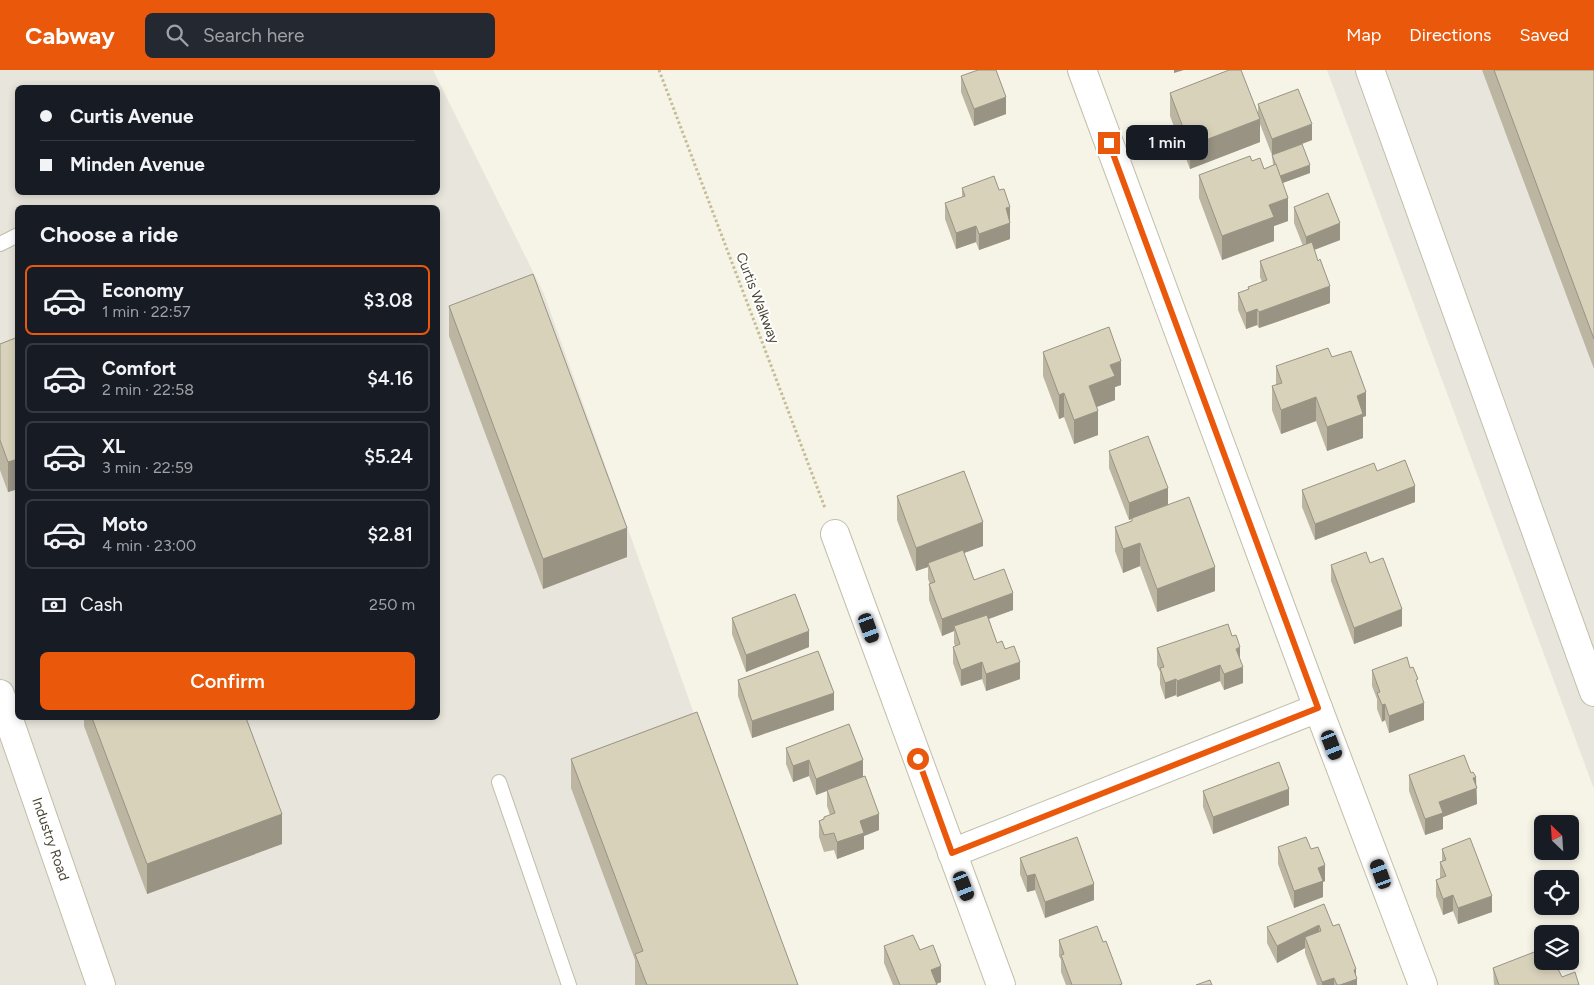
<!DOCTYPE html>
<html lang="en">
<head>
<meta charset="utf-8">
<style>
  body { margin:0; font-family:Figtree,sans-serif; background:#242831; color:#f1f3f6; height:100vh; display:flex; flex-direction:column; font-size:19px; white-space:nowrap }
  * { box-sizing:border-box; margin:0 }
  p { font-size:16px; color:#9ea1a6 }
  .icon { flex:none; width:28px; height:28px; fill:none; stroke:currentColor; stroke-width:2; stroke-linecap:round; stroke-linejoin:round }
  .map { position:relative; flex:1; overflow:hidden }
  .side { position:absolute; left:15px; top:135px; width:425px; height:515px; display:flex; flex-direction:column; background:#171b24; border-radius:8px; box-shadow:0 2px 8px #0003 }
  .side>* { flex:none }
  .banner { position:absolute; left:15px; top:15px; width:425px; height:110px; border-radius:8px; box-shadow:0 2px 8px #0003; display:grid; align-content:center; height:110px; padding:0 25px; background:#171b24 }
  .needle { width:32px; rotate:335deg }
  .controls { position:absolute; left:1534px; top:745px; display:grid; gap:10px }
  .controls a { display:grid; place-items:center; width:45px; height:45px; border-radius:8px; background:#171b24; box-shadow:0 2px 8px #0003; font-size:25px }
  .end { position:absolute; width:22px; height:22px; margin:-11px; border:6px solid #ea580c; background:#fff; box-shadow:0 0 0 2px #fff }
  .from { border-radius:50% }
  .bubble { position:absolute; height:35px; border-radius:8px; background:#171b24; box-shadow:0 2px 8px #0003; font-size:16px; font-weight:600; line-height:35px; text-align:center }
  .car { position:absolute; width:15px; height:30px; margin:-15px -8px; border-radius:6px; box-shadow:0 0 4px 1px #0007; background:linear-gradient(#222 24%,#8ab4d8 0 40%,#222 0 76%,#8ab4d8 0 86%,#222 0) }
  .banner b { display:flex; align-items:center; gap:18px; height:48px; font-size:19px }
  .banner b+b { border-top:1px solid #363941 }
  .banner i { width:12px; height:12px; background:#f1f3f6 }
  ul { padding:0; list-style:none }
  li { display:flex; align-items:center; gap:15px; height:70px; margin:0 10px 8px; padding:0 15px; border:2px solid #363941; border-radius:8px }
  li div { flex:1 }
  li b { display:block; font-size:19px }
  li em { font-style:normal; font-weight:600 }
  li.active { border-color:#ea580c }
  li>.icon { width:45px; height:45px; stroke-width:1.5 }
  h2 { padding:0 25px; font-size:22px; line-height:60px }
  .pay { display:flex; align-items:center; gap:12px; height:55px; padding:0 25px; font-size:19px }
  .pay p { margin-inline-start:auto }
  .primary-button { display:flex; gap:10px; margin-top:auto; padding:10px 25px }
  .primary-button a { flex:1; height:58px; border-radius:8px; background:#ea580c; color:#fff; font-size:20px; font-weight:600; line-height:58px; text-align:center }
  header { display:flex; align-items:center; gap:30px; box-sizing:border-box; height:70px; padding:0 25px; background:#ea580c; color:#fff }
  header strong { font-size:24px }
  nav { display:flex; gap:28px; margin-inline-start:auto; font-size:18px }
  .search { width:350px; height:45px; background:#242831; display:flex; align-items:center; gap:12px; box-sizing:border-box; padding:0 18px; border-radius:8px; color:#9ea1a6; font-size:19px }
  .map>svg:first-child { display:block }
  .industrial { fill:#e8e5dc; fill-rule:evenodd }
  .lines { fill:none; stroke-linecap:round; stroke-linejoin:round }
  .service-casing { stroke:#c2bea9; stroke-width:16 }
  .minor-casing { stroke:#c2bea9; stroke-width:30 }
  .path { stroke:#c6bd98; stroke-width:3; stroke-dasharray:2.5 2.5; stroke-linecap:butt }
  .service { stroke:#fff; stroke-width:14 }
  .minor { stroke:#fff; stroke-width:28 }
  .wall { fill:#bbb5a1 }
  .shaded-wall { fill:#989383 }
  .building { fill:#d9d2bb; stroke:#989383 }
  .route { stroke:#ea580c; stroke-width:6 }
  .labels { text-anchor:middle; stroke-width:4; stroke-linejoin:round; paint-order:stroke }
  .street-label { font-size:14px; fill:#4a4535; stroke:#fff }
</style>
</head>
<body>
<header>
<strong>Cabway</strong>
<div class="search"><svg class="icon" aria-label="search" viewBox="0 0 24 24"><circle cx="10" cy="10" r="6"/><path d="M15 15l6 6"/></svg>Search here</div>
<nav><a>Map</a><a>Directions</a><a>Saved</a></nav>
</header>
<div class="map">
<svg width="1594" height="915" viewBox="0 0 1594 915">
  <rect width="100%" height="100%" fill="#f6f4e7"/>
  <!-- industrial -->
  <g class="industrial">
    <path d="M0,0H433L544,224L791,915H0ZM18,18H438V122H18ZM18,138H438V648H18Z"/>
    <polygon points="1327,0 1594,0 1594,719"/>
  </g>
  <g class="lines">
    <defs>
      <g id="service">
        <polyline points="0,174 18,165"/>
        <polyline points="499,712 569,915"/>
      </g>
      <g id="minor">
        <polyline points="1082,0 1318,638 1423,915"/>
        <polyline points="1370,0 1594,622"/>
        <polyline points="835,464 1001,915"/>
        <polyline points="0,624 101,915"/>
        <polyline points="952,783 1318,638"/>
      </g>
    </defs>
    <!-- service casing -->
    <use href="#service" class="service-casing"/>
    <!-- minor casing -->
    <use href="#minor" class="minor-casing"/>
    <!-- path -->
    <polyline class="path" points="659,0 825,438"/>
    <!-- service -->
    <use href="#service" class="service"/>
    <!-- minor -->
    <use href="#minor" class="minor"/>
  </g>
  <!-- wall -->
  <g class="wall">
    <polygon points="1482,0 1594,0 1594,299"/>
    <polygon points="961,6 1006,44 974,56 961,22"/>
    <polygon points="1170,23 1258,46 1258,34 1312,70 1302,74 1310,103 1282,113 1288,151 1274,156 1274,171 1222,190 1199,128 1199,105 1252,91 1264,99 1273,95 1272,85 1260,54 1260,72 1190,99 1170,46"/>
    <polygon points="962,118 1010,151 1010,169 979,180 976,172 956,179 945,149 945,133 962,127"/>
    <polygon points="1294,137 1340,170 1314,180 1330,233 1259,258 1257,255 1246,259 1238,240 1238,223 1248,220 1248,217 1262,212 1260,207 1260,191 1303,176 1294,153"/>
    <polygon points="449,236 627,487 543,519 449,266"/>
    <polygon points="18,267 18,419 8,422 0,400 0,274"/>
    <polygon points="1043,282 1121,315 1115,317 1115,330 1096,337 1098,365 1074,374 1064,347 1059,349 1043,306"/>
    <polygon points="1332,287 1366,346 1363,347 1363,368 1327,381 1316,351 1281,364 1272,340 1272,316 1276,315 1276,296"/>
    <polygon points="1109,381 1168,435 1215,521 1157,542 1140,496 1123,503 1115,481 1115,457 1132,451 1132,448 1129,450 1109,398"/>
    <polygon points="1377,401 1415,432 1315,470 1302,437 1302,420"/>
    <polygon points="897,426 983,476 964,483 974,510 1013,540 989,549 997,573 1005,579 1020,609 986,621 982,609 961,616 953,593 953,577 955,576 954,573 954,561 942,566 929,530 929,514 930,514 928,509 928,497 916,501 897,450"/>
    <polygon points="1370,493 1402,556 1354,574 1331,511 1331,495"/>
    <polygon points="732,548 809,577 746,602 732,564"/>
    <polygon points="1157,578 1240,588 1243,613 1224,620 1220,611 1177,627 1176,625 1165,629 1160,614 1160,602 1157,595"/>
    <polygon points="1410,598 1418,616 1424,650 1389,663 1385,650 1382,652 1377,639 1377,629 1372,616 1372,600"/>
    <polygon points="738,610 834,640 752,668 738,626"/>
    <polygon points="84,648 246,648 282,774 147,824 84,656"/>
    <polygon points="786,678 863,707 879,760 864,766 864,779 837,789 834,780 824,782 819,767 819,751 830,745 827,736 827,721 816,725 809,706 793,712 786,694"/>
    <polygon points="571,689 798,915 635,915 635,890 571,718"/>
    <polygon points="1409,705 1476,715 1477,734 1443,747 1443,759 1425,765 1409,721"/>
    <polygon points="1203,721 1289,735 1213,764 1203,737"/>
    <polygon points="1278,777 1325,811 1323,812 1323,827 1294,838 1278,794"/>
    <polygon points="1442,779 1492,842 1458,854 1453,841 1443,845 1436,826 1436,810 1440,809 1440,792 1442,791"/>
    <polygon points="1020,788 1094,830 1045,848 1035,820 1027,822 1020,804"/>
    <polygon points="1333,856 1356,906 1357,915 1317,915 1305,883 1305,878 1277,893 1267,873 1267,857"/>
    <polygon points="1059,870 1103,872 1122,915 1066,915 1061,902 1061,890 1059,886"/>
    <polygon points="884,876 920,880 941,912 936,914 937,915 893,915 884,893"/>
    <polygon points="1493,898 1562,907 1579,915 1494,915"/>
  </g>
  <!-- shaded-wall -->
  <g class="shaded-wall">
    <polygon points="1174,0 1184,0 1174,3"/>
    <polygon points="1006,27 1006,44 974,56 974,39"/>
    <polygon points="1260,49 1260,72 1190,99 1190,76"/>
    <polygon points="1312,54 1312,70 1272,85 1272,69"/>
    <polygon points="1310,95 1310,103 1280,114 1280,106"/>
    <polygon points="1288,128 1288,151 1274,156 1274,171 1222,190 1222,166 1269,135"/>
    <polygon points="1010,137 1010,169 979,180 979,164 1006,138"/>
    <polygon points="1340,153 1340,170 1306,183 1306,167"/>
    <polygon points="976,156 976,172 956,179 956,163"/>
    <polygon points="1330,216 1330,233 1259,258 1259,242"/>
    <polygon points="1257,239 1257,255 1246,259 1246,243"/>
    <polygon points="1121,291 1121,315 1115,317 1115,330 1089,340 1089,316 1110,295"/>
    <polygon points="1366,322 1366,346 1363,347 1363,368 1327,381 1327,357 1357,326"/>
    <polygon points="1064,323 1064,347 1059,349 1059,325"/>
    <polygon points="1316,327 1316,351 1281,364 1281,340"/>
    <polygon points="1098,341 1098,365 1074,374 1074,350"/>
    <polygon points="18,389 18,419 8,422 8,392"/>
    <polygon points="1415,416 1415,432 1315,470 1315,454"/>
    <polygon points="1168,418 1168,435 1129,450 1129,433"/>
    <polygon points="983,452 983,476 929,496 928,493 928,497 916,501 916,478"/>
    <polygon points="627,458 627,487 543,519 543,489"/>
    <polygon points="1140,473 1140,496 1123,503 1123,479"/>
    <polygon points="1215,497 1215,521 1157,542 1157,519"/>
    <polygon points="1013,523 1013,540 955,561 954,556 954,561 942,566 942,549"/>
    <polygon points="1402,539 1402,556 1354,574 1354,558"/>
    <polygon points="809,561 809,577 746,602 746,585"/>
    <polygon points="1240,577 1240,593 1236,579"/>
    <polygon points="982,592 982,609 961,616 961,600"/>
    <polygon points="1020,592 1020,609 986,621 986,604"/>
    <polygon points="1220,595 1220,611 1177,627 1177,611"/>
    <polygon points="1243,597 1243,613 1224,620 1224,604"/>
    <polygon points="1176,609 1176,625 1165,629 1165,613"/>
    <polygon points="834,623 834,640 752,668 752,651"/>
    <polygon points="1424,633 1424,650 1389,663 1389,646"/>
    <polygon points="1385,634 1385,650 1382,652 1382,635"/>
    <polygon points="809,690 809,706 793,712 793,696"/>
    <polygon points="863,690 863,707 816,725 816,709"/>
    <polygon points="1476,707 1477,734 1443,747 1443,759 1425,765 1425,749 1439,732 1473,708"/>
    <polygon points="1289,719 1289,735 1213,764 1213,747"/>
    <polygon points="282,744 282,774 147,824 147,794"/>
    <polygon points="879,744 879,760 864,766 864,779 837,789 837,772 860,751"/>
    <polygon points="1325,795 1325,811 1323,812 1323,827 1294,838 1294,821 1318,798"/>
    <polygon points="1035,804 1035,820 1027,822 1027,806"/>
    <polygon points="1094,814 1094,830 1045,848 1045,832"/>
    <polygon points="1453,825 1453,841 1443,845 1443,829"/>
    <polygon points="1492,826 1492,842 1458,854 1458,838"/>
    <polygon points="1319,855 1319,872 1305,867 1305,878 1277,893 1277,876"/>
    <polygon points="941,896 941,912 934,915 931,900"/>
    <polygon points="1356,899 1356,909 1357,909 1357,915 1340,915 1354,900"/>
    <polygon points="1334,908 1334,915 1322,915 1322,912"/>
  </g>
  <!-- building -->
  <g class="building">
    <polygon points="978,0 996,0 1006,27 974,39 961,6"/>
    <polygon points="1229,0 1241,0 1260,49 1190,76 1170,23"/>
    <polygon points="1494,0 1594,0 1594,269"/>
    <polygon points="1298,19 1312,54 1272,69 1258,34"/>
    <polygon points="1302,74 1310,95 1280,106 1272,85"/>
    <polygon points="1250,86 1252,91 1260,88 1264,99 1276,94 1288,128 1269,135 1274,147 1222,166 1199,105"/>
    <polygon points="994,106 999,120 1004,119 1010,137 1006,138 1010,153 979,164 976,156 956,163 945,133 965,126 962,118"/>
    <polygon points="1328,123 1340,153 1306,167 1294,137"/>
    <polygon points="1312,172 1318,191 1320,189 1330,216 1259,242 1257,239 1246,243 1238,223 1249,219 1248,217 1267,210 1260,191"/>
    <polygon points="533,204 627,458 543,489 449,236"/>
    <polygon points="1109,257 1121,291 1110,295 1115,306 1089,316 1098,341 1074,350 1064,323 1059,325 1043,282"/>
    <polygon points="18,267 18,389 8,392 0,370 0,274"/>
    <polygon points="1328,278 1332,287 1351,281 1366,322 1357,326 1363,344 1327,357 1316,327 1281,340 1272,316 1282,313 1276,296"/>
    <polygon points="1148,366 1168,418 1129,433 1109,381"/>
    <polygon points="1405,390 1415,416 1315,454 1302,420 1374,393 1377,401"/>
    <polygon points="964,401 983,452 916,478 897,426"/>
    <polygon points="1189,427 1215,497 1157,519 1140,473 1123,479 1115,457 1132,451 1132,448"/>
    <polygon points="963,480 974,510 1004,499 1013,523 942,549 929,514 935,512 928,493"/>
    <polygon points="1366,482 1370,493 1383,488 1402,539 1354,558 1331,495"/>
    <polygon points="795,524 809,561 746,585 732,548"/>
    <polygon points="987,545 997,573 1002,571 1005,579 1014,576 1020,592 986,604 982,592 961,600 953,577 960,574 954,556"/>
    <polygon points="1228,554 1232,566 1236,565 1240,577 1236,579 1243,597 1224,604 1220,595 1177,611 1176,609 1165,613 1160,598 1164,597 1157,578"/>
    <polygon points="818,581 834,623 752,651 738,610"/>
    <polygon points="1407,587 1410,598 1413,597 1418,609 1416,610 1424,633 1389,646 1385,634 1382,635 1377,623 1380,622 1372,600"/>
    <polygon points="697,642 798,915 647,915 635,884 643,881 571,689"/>
    <polygon points="92,648 246,648 282,744 147,794"/>
    <polygon points="849,654 863,690 816,709 809,690 793,696 786,678"/>
    <polygon points="1464,685 1471,703 1473,702 1476,707 1473,708 1477,718 1439,732 1443,743 1425,749 1409,705"/>
    <polygon points="1279,692 1289,719 1213,747 1203,721"/>
    <polygon points="865,706 879,744 860,751 864,763 837,772 834,763 824,765 819,751 824,749 824,747 835,743 827,720"/>
    <polygon points="1077,767 1094,814 1045,832 1035,804 1027,806 1020,788"/>
    <polygon points="1306,767 1311,779 1318,777 1325,795 1318,798 1323,811 1294,821 1278,777"/>
    <polygon points="1470,768 1492,826 1458,838 1453,825 1443,829 1436,810 1446,806 1440,792 1446,790 1442,779"/>
    <polygon points="1324,834 1333,856 1339,854 1356,899 1354,900 1357,909 1340,915 1337,915 1334,908 1322,912 1305,867 1321,861 1319,855 1277,876 1267,857"/>
    <polygon points="1097,856 1103,872 1106,871 1122,914 1119,915 1072,915 1061,885 1064,884 1059,870"/>
    <polygon points="913,865 920,880 933,875 941,896 931,900 937,915 900,915 884,876"/>
    <polygon points="1542,879 1542,891 1554,891 1562,907 1575,902 1579,915 1499,915 1493,898"/>
    <polygon points="1210,910 1212,915 1196,915"/>
  </g>
  <g class="lines">
    <!-- route -->
    <polyline class="route" points="918,689 952,783 1318,638 1109,73"/>
  </g>
  <g class="labels">
    <!-- street labels -->
    <g class="street-label">
      <text transform="translate(758 228) rotate(69)" y="5">Curtis Walkway</text>
      <text transform="translate(51 769) rotate(71)" y="5">Industry Road</text>
    </g>
  </g>
</svg>
<div class="controls">
<a><svg class="needle" viewBox="-14 -14 28 28"><path d="M0-13l5 13h-10z" fill="#e53935"/><path d="M0 13l5-13h-10z" fill="#9ea1a6"/></svg></a>
<a><svg class="icon" aria-label="locate" viewBox="0 0 24 24"><circle cx="12" cy="12" r="6"/><path d="M12 2v4M12 18v4M2 12h4M18 12h4"/></svg></a>
<a><svg class="icon" aria-label="layers" viewBox="0 0 24 24"><path d="M12 4l9 5-9 5-9-5zM3 14l9 5 9-5"/></svg></a>
</div>
<i class="end from" style="left:918px;top:689px"></i>
<i class="end" style="left:1109px;top:73px"></i>
<div class="bubble" style="left:1126px;top:55px;width:82px">1 min</div>
<i class="car" style="left:869px;top:558px;rotate:160deg"></i>
<i class="car" style="left:1332px;top:675px;rotate:159deg"></i>
<i class="car" style="left:1381px;top:804px;rotate:340deg"></i>
<i class="car" style="left:964px;top:816px;rotate:159deg"></i>
<div class="banner">
<b><i class="from"></i>Curtis Avenue</b>
<b><i></i>Minden Avenue</b>
</div>
<section class="side">
<h2>Choose a ride</h2>
<ul>
<li class="active"><svg class="icon" aria-label="car" viewBox="0 0 24 24"><path d="M5 17H2v-5l4-1 3-4h7l3 4 3 1v5h-3M9 17h6M6 11h13"/><circle cx="7" cy="17" r="2"/><circle cx="17" cy="17" r="2"/></svg><div><b>Economy</b><p>1 min · 22:57</p></div><em>$3.08</em></li>
<li><svg class="icon" aria-label="car" viewBox="0 0 24 24"><path d="M5 17H2v-5l4-1 3-4h7l3 4 3 1v5h-3M9 17h6M6 11h13"/><circle cx="7" cy="17" r="2"/><circle cx="17" cy="17" r="2"/></svg><div><b>Comfort</b><p>2 min · 22:58</p></div><em>$4.16</em></li>
<li><svg class="icon" aria-label="car" viewBox="0 0 24 24"><path d="M5 17H2v-5l4-1 3-4h7l3 4 3 1v5h-3M9 17h6M6 11h13"/><circle cx="7" cy="17" r="2"/><circle cx="17" cy="17" r="2"/></svg><div><b>XL</b><p>3 min · 22:59</p></div><em>$5.24</em></li>
<li><svg class="icon" aria-label="car" viewBox="0 0 24 24"><path d="M5 17H2v-5l4-1 3-4h7l3 4 3 1v5h-3M9 17h6M6 11h13"/><circle cx="7" cy="17" r="2"/><circle cx="17" cy="17" r="2"/></svg><div><b>Moto</b><p>4 min · 23:00</p></div><em>$2.81</em></li>
</ul>
<div class="pay"><svg class="icon" aria-label="cash" viewBox="0 0 24 24"><path d="M3 7h18v10H3z"/><circle cx="12" cy="12" r="2"/></svg>Cash<p>250 m</p></div>
<div class="primary-button"><a>Confirm</a></div>
</section>
</div>
</body>
</html>
